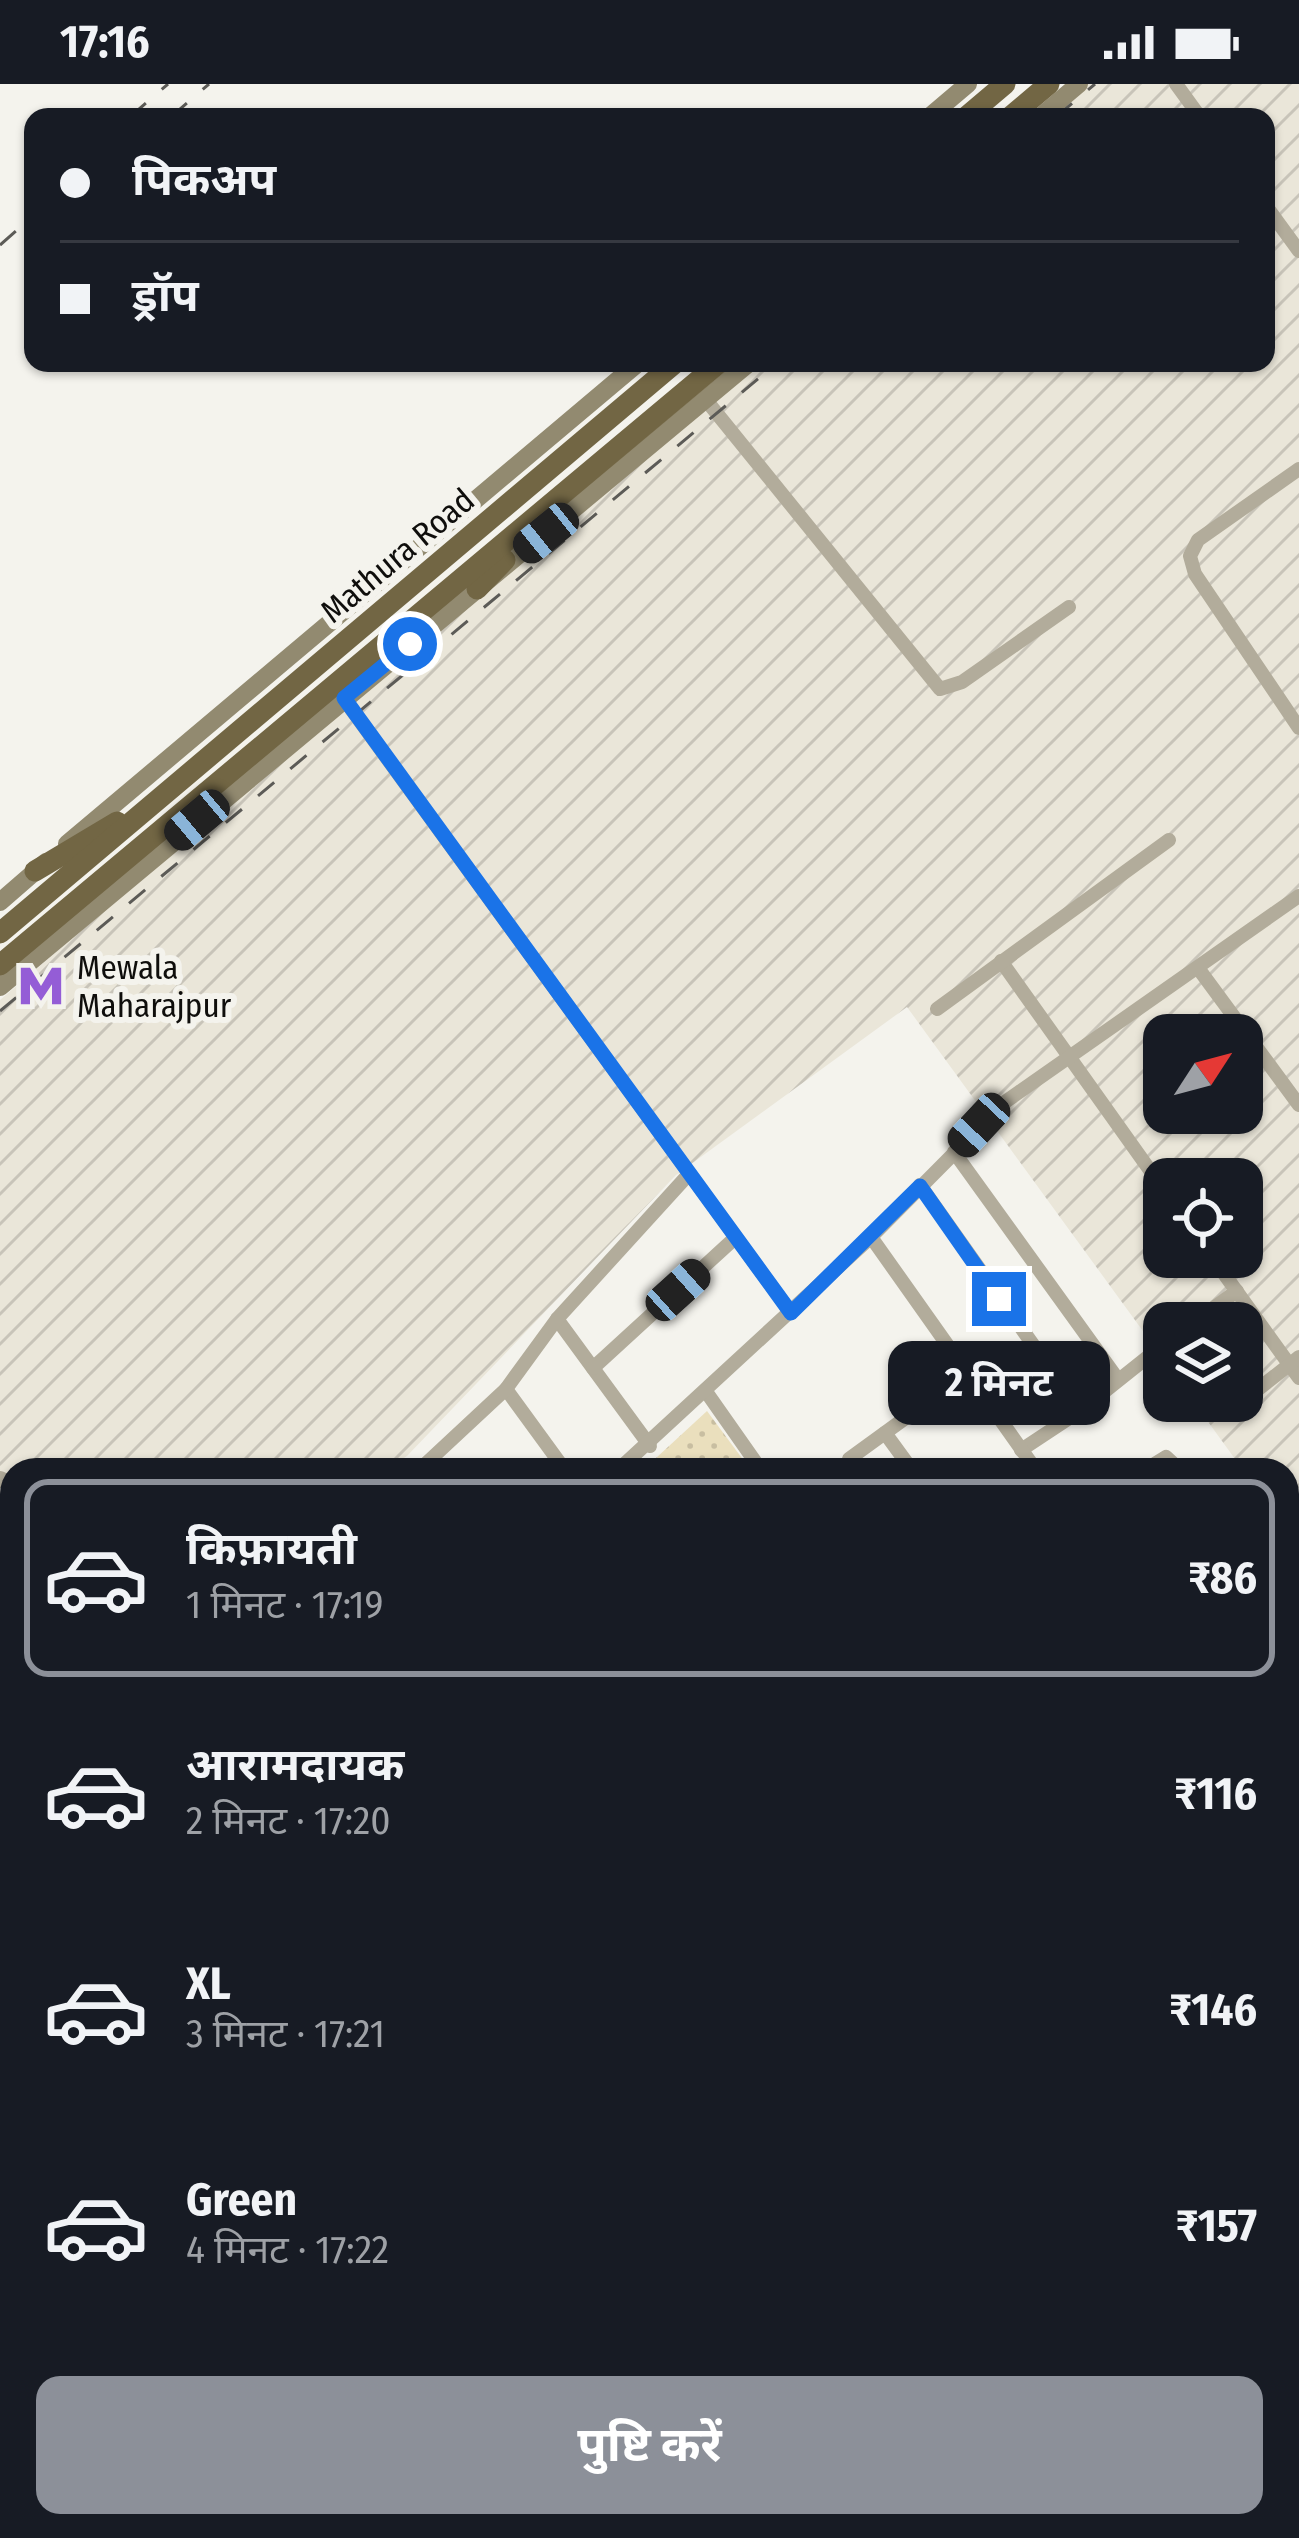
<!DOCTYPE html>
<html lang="hi">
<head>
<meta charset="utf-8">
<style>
  body { margin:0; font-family:"Fira Sans Condensed","Noto Sans Devanagari",sans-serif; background:#242831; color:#f1f3f6; height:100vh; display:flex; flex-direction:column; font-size:45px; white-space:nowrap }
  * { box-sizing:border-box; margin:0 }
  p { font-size:39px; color:#9ea1a6 }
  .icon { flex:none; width:66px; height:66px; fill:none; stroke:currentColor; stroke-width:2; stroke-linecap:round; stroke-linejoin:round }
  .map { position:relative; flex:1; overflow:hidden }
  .panel { position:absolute; left:0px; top:1374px; width:1299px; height:1080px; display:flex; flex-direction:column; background:#171b24; border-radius:36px 36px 0 0; box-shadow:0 3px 9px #0004 }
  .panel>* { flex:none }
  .guide { position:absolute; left:24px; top:24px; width:1251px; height:264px; border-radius:24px; box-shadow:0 3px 9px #0004; display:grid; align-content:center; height:264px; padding:0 36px; background:#171b24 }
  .needle { width:78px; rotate:54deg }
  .fabs { position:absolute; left:1143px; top:930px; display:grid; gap:24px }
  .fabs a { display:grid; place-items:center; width:120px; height:120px; border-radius:24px; background:#171b24; box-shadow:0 3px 9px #0004; font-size:60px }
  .end { position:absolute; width:54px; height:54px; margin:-27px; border:15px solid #1a73e8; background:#fff; box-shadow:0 0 0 6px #fff }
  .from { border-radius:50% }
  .bubble { position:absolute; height:84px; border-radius:24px; background:#171b24; box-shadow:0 3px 9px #0004; font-size:39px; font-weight:700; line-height:84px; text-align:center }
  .car { position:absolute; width:36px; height:72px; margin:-36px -18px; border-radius:15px; box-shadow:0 0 9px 3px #0007; background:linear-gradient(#222 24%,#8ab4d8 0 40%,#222 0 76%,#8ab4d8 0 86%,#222 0) }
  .guide b { display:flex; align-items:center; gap:42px; height:114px; font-size:45px }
  .guide b+b { border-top:3px solid #363941 }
  .guide i { width:30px; height:30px; background:#f1f3f6 }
  ul { padding:21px 0 0; list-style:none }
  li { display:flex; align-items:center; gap:36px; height:198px; margin:0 24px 18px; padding:0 12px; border:6px solid transparent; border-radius:24px }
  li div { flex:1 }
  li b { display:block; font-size:45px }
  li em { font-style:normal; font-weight:700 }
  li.on { border-color:#8c9099 }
  li>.icon { width:108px; height:108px; stroke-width:1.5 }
  .button { display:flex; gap:24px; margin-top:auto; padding:24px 36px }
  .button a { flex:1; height:138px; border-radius:24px; background:#8c9099; color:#fff; font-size:48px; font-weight:700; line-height:138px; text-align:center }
  .status { display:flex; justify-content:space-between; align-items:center; height:84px; padding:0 60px; background:#171b24; direction:ltr }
  .status svg { height:33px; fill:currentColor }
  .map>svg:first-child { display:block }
  .industrial { fill:url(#industrial-furrows); fill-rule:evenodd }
  .park { fill:url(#park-dots) }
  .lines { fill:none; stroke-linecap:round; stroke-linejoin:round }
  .minor { stroke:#b2ac9b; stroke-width:14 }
  .tertiary { stroke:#b2ac9b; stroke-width:16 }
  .secondary { stroke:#928a70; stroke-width:18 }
  .trunk { stroke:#726644; stroke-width:21 }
  .rail { stroke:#5c5b57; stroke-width:3; stroke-dasharray:21 21; stroke-linecap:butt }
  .route { stroke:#1a73e8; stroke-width:15 }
  .labels { text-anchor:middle; stroke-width:12; stroke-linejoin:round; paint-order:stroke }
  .street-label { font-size:33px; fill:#0f0e0c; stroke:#f4f3ed }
  .poi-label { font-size:33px; fill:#0f0e0c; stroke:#f4f3ed; text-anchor:start }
</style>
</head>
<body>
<div class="status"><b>17:16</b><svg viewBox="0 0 49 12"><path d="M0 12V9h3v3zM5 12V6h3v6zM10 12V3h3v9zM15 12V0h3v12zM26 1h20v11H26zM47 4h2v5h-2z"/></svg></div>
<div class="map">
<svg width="1299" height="2454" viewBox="0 0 1299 2454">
  <defs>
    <pattern id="industrial-furrows" width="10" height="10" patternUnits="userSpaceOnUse" patternTransform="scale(3)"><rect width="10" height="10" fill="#eae6d9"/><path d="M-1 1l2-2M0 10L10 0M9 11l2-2" fill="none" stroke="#c8c4b9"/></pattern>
    <pattern id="park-dots" width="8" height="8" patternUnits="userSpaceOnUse" patternTransform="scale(3)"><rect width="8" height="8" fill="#eadfbd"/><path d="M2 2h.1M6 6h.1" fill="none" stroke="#c8bea1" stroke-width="1.8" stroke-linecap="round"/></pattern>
  </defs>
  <rect width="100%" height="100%" fill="#f4f3ed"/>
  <!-- industrial -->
  <path class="industrial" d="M1073,0H1299V1463L1287,1446V1386H1243L1193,1317H1242V1239H1164V1276L907,923L676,1091L407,1372L385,1386H12V1704L0,1718V916L745,279H1266V33H1034ZM1164,951H1242V1029H1164ZM1164,1095H1242V1173H1164Z"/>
  <!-- park -->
  <polygon class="park" points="707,1327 747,1381 739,1386 643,1386"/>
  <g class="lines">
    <!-- minor -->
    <g class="minor">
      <polyline points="1176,0 1200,33"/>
      <polyline points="1266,122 1299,167"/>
      <polyline points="706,316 940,605 962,598 1069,523"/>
      <polyline points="1299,385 1198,456 1190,472 1195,490 1299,644"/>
      <polyline points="343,614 791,1229"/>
      <polyline points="1001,877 1164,1106"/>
      <polyline points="1198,884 1299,1021"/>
      <polyline points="937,925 1169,756"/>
      <polyline points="954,1068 1117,1294"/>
      <polyline points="920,1101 1080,1327"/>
      <polyline points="871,1153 1005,1018 1299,812"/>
      <polyline points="1212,1173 1299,1294"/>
      <polyline points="557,1235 650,1362"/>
      <polyline points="1193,1239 1237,1207"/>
      <polyline points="593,1284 735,1154"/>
      <polyline points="506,1305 565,1386"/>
      <polyline points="707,1309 761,1386"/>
      <polyline points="1233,1325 1299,1273"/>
      <polyline points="885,1349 912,1386"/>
      <polyline points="1021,1366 1080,1327 1164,1260"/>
      <polyline points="849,1375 966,1290"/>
      <polyline points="419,1386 506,1305 557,1235 689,1090"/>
      <polyline points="618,1386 871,1153 1036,1386"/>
      <polyline points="1145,1386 1166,1373 1180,1386"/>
      <polyline points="1287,1537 1299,1554"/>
      <polyline points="1287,1758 1299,1744"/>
      <polyline points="0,1811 12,1802"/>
      <polyline points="1287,1873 1299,1889 1287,1897"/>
      <polyline points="0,1901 12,1892"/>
      <polyline points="1287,1933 1299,1950"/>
      <polyline points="0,1983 12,1974"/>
      <polyline points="0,2064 12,2056"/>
      <polyline points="0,2142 12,2134"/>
      <polyline points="0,2227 12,2219"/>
      <polyline points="0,2266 12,2282"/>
      <polyline points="0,2322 12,2313"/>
      <polyline points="1287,2361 1299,2340"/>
      <polyline points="0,2362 12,2353"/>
      <polyline points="1287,2404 1299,2407"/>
      <polyline points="133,2442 142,2454"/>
      <polyline points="278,2442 286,2454"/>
      <polyline points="655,2442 666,2454"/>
      <polyline points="785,2442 797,2454"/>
      <polyline points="879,2442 891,2454"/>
      <polyline points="1285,2442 1299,2444"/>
      <polyline points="80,2454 97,2442"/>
      <polyline points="538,2454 551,2442"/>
      <polyline points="930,2454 942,2442"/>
      <polyline points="1000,2454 1002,2442"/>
      <polyline points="1244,2454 1249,2442"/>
    </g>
    <!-- tertiary -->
    <g class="tertiary">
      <polyline points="0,1395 12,1401"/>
      <polyline points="1287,1568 1299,1554"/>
      <polyline points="0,1741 12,1726"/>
      <polyline points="1287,2140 1299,2126"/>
      <polyline points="1287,2228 1299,2214"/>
      <polyline points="480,2454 492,2442"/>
      <polyline points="1085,2454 1090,2442"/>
      <polyline points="1162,2454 1167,2442"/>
    </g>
    <!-- secondary -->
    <g class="secondary">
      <polyline points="929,33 968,0"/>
      <polyline points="1040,33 1079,0"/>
      <polyline points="67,760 638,279"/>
      <polyline points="0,818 46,778"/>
      <polyline points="0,903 749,279"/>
    </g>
    <!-- trunk -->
    <g class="trunk">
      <polyline points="966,33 1005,0"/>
      <polyline points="1010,33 1049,0"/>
      <polyline points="477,505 505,476"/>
      <polyline points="35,787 117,738"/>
      <polyline points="0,849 675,279"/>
      <polyline points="0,881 719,279"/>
      <polyline points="1287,2173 1299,2161"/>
      <polyline points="1287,2201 1299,2189"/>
      <polyline points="1119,2454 1123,2442"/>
      <polyline points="1140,2454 1145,2442"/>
    </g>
    <!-- rail -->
    <g class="rail">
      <polyline points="130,33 168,0"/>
      <polyline points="171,33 209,0"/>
      <polyline points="1056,33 1095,0"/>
      <polyline points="0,161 33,132"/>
      <polyline points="0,927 777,279"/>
    </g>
  </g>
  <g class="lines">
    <!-- route -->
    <polyline class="route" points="410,560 344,614 791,1229 920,1102 999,1215"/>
  </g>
  <!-- icons -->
  <defs>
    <symbol id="metro-bare" viewBox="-9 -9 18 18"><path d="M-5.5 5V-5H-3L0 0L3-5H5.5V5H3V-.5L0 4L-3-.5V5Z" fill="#945dd6" stroke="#f4f3ed" stroke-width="2.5" paint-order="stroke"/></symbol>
  </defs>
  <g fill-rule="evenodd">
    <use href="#metro-bare" x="8" y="869" width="66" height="66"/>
  </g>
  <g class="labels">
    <!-- street labels -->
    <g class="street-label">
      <text transform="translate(397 471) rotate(-40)" y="12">Mathura Road</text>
    </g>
    <!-- poi labels -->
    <g class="poi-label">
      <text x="77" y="895">Mewala<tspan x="77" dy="38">Maharajpur</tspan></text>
    </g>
  </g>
</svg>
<div class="fabs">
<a><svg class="needle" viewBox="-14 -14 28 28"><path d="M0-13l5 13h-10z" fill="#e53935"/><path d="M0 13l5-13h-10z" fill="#9ea1a6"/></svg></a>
<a><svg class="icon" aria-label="locate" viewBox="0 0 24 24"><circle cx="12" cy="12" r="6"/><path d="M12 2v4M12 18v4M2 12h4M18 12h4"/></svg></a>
<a><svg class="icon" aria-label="layers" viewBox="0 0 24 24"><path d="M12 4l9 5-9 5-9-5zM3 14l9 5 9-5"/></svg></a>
</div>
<i class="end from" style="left:410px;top:560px"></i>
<i class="end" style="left:999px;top:1215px"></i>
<div class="bubble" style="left:888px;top:1257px;width:222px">2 मिनट</div>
<i class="car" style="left:546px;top:449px;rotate:231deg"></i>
<i class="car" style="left:197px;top:736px;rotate:230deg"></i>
<i class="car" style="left:979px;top:1041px;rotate:223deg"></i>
<i class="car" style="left:678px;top:1206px;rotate:48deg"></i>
<div class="guide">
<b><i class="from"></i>पिकअप</b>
<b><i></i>ड्रॉप</b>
</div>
<section class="panel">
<ul>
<li class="on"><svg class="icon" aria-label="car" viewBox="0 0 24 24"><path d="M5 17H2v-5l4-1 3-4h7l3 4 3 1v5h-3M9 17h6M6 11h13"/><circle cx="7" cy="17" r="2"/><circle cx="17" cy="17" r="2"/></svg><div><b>किफ़ायती</b><p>1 मिनट · 17:19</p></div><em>₹86</em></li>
<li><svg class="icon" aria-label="car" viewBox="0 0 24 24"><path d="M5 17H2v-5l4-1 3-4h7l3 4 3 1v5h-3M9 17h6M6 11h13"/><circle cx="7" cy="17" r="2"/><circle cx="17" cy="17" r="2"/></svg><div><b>आरामदायक</b><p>2 मिनट · 17:20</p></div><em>₹116</em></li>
<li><svg class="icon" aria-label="car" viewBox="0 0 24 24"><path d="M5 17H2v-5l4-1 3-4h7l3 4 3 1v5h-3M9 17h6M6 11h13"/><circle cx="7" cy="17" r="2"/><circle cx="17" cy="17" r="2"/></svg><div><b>XL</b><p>3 मिनट · 17:21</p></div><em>₹146</em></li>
<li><svg class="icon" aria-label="car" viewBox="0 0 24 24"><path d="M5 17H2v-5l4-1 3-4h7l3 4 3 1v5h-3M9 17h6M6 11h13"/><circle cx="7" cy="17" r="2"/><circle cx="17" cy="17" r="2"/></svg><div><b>Green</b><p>4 मिनट · 17:22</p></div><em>₹157</em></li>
</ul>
<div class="button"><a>पुष्टि करें</a></div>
</section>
</div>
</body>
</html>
